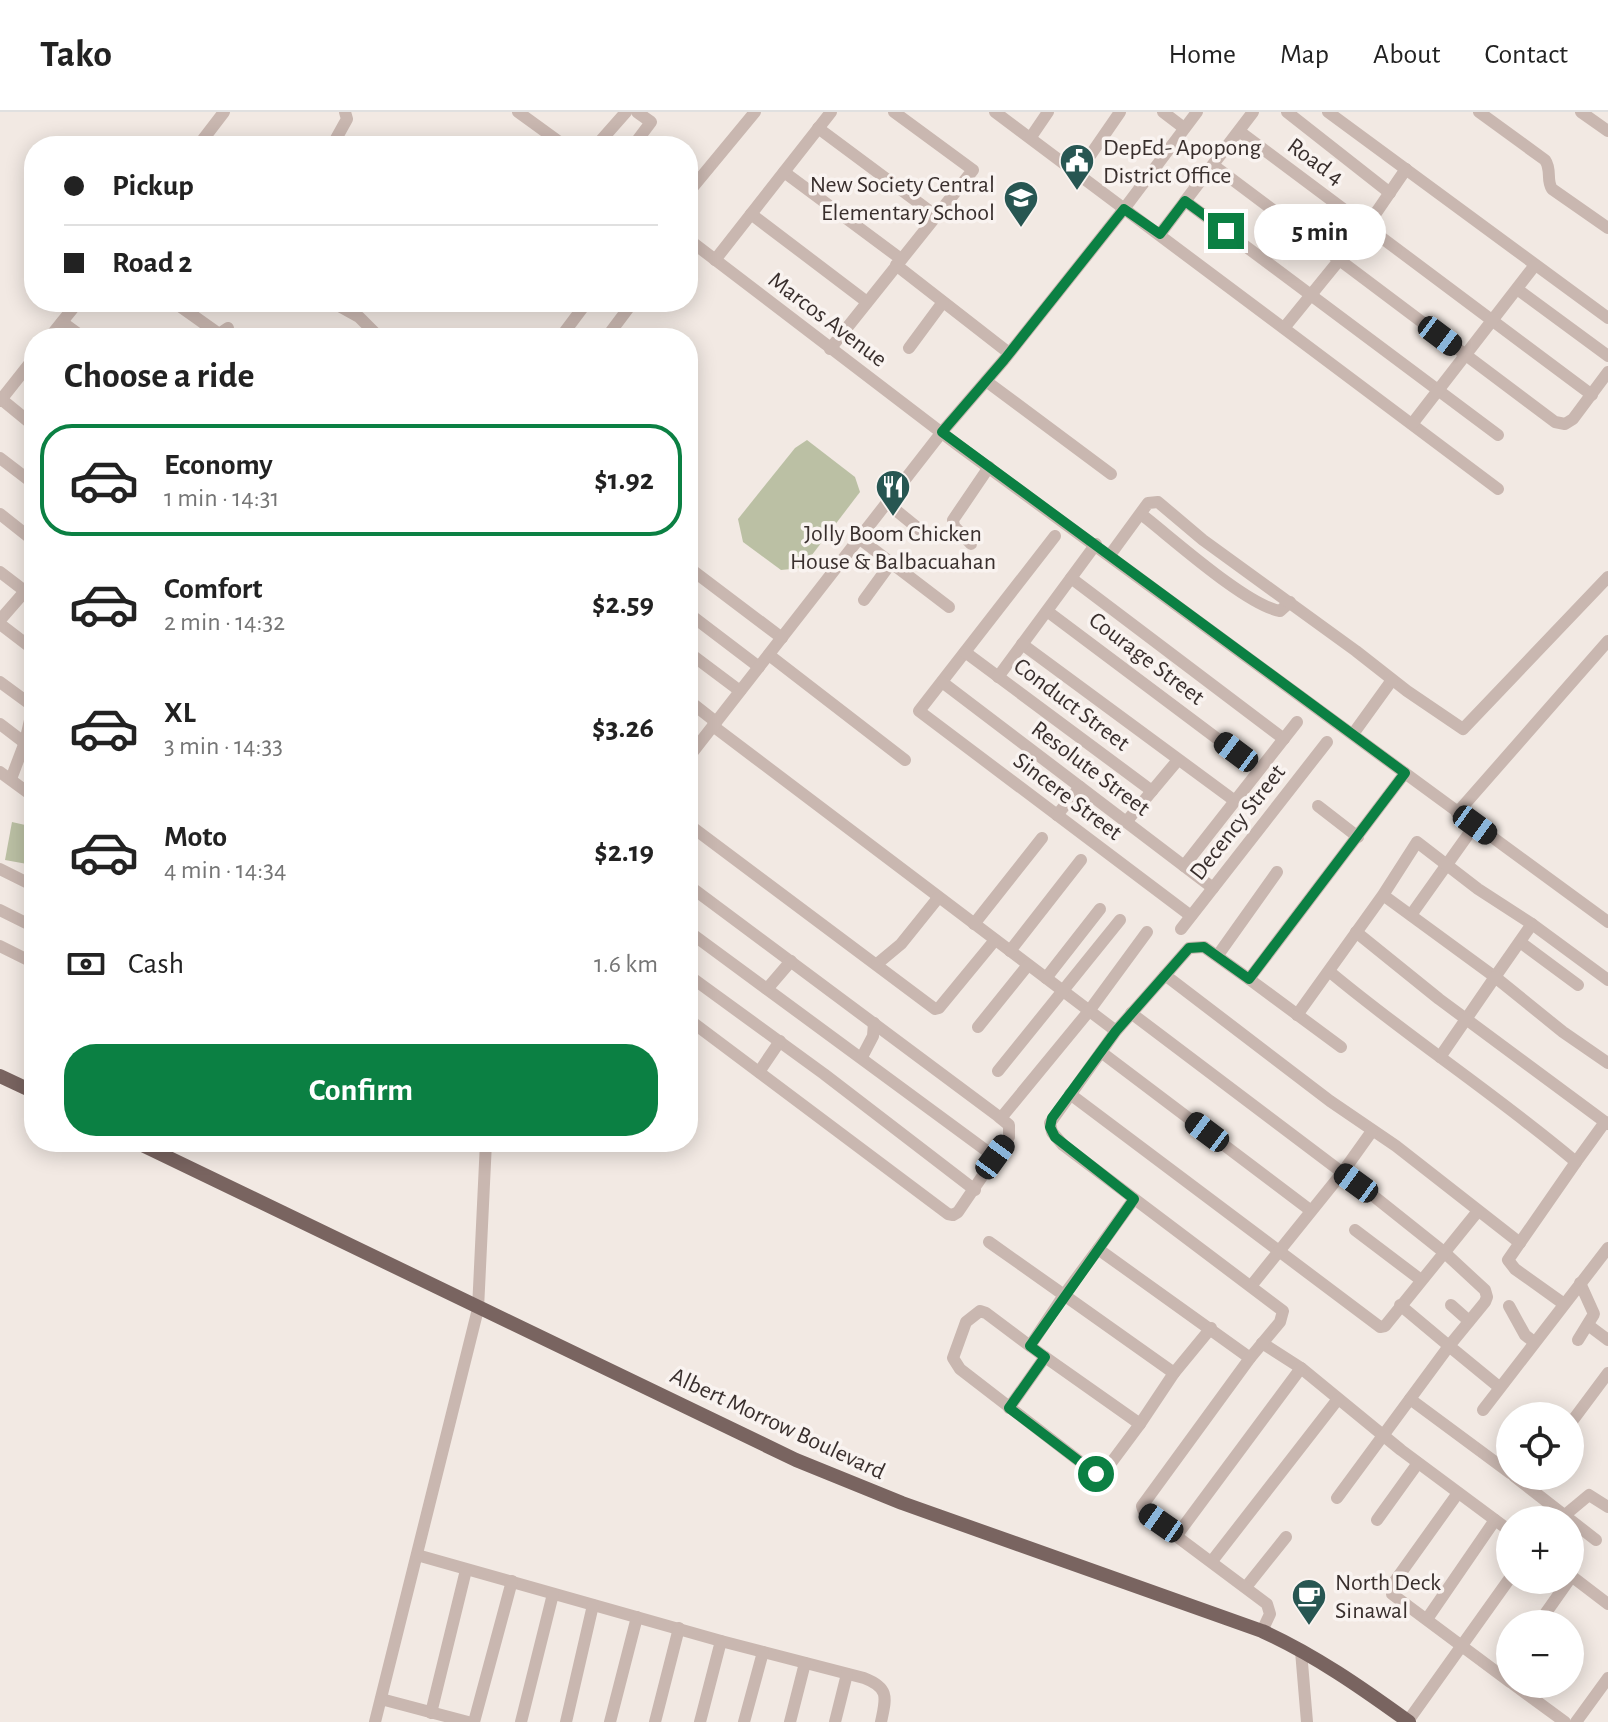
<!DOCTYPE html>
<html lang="en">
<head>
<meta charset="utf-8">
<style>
  body { margin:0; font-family:"Alegreya Sans",sans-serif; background:#f6f6f6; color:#222; height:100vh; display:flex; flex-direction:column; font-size:30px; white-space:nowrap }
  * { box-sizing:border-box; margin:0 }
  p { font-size:26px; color:#767676 }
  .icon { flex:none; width:44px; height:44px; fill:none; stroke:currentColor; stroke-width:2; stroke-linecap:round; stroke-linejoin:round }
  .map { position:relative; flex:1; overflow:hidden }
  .details { position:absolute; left:24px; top:216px; width:674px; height:824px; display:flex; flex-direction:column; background:#fff; border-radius:32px; box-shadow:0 4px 20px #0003 }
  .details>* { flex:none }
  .guide { position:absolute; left:24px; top:24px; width:674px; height:176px; border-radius:32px; box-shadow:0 4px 20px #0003; display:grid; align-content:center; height:176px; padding:0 40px; background:#fff }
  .tools { position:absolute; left:1496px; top:1290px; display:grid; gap:16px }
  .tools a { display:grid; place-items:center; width:88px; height:88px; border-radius:50%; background:#fff; box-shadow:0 4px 20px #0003; font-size:40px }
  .end { position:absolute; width:36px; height:36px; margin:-18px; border:10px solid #0b8043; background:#fff; box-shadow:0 0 0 4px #fff }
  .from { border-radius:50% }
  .bubble { position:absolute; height:56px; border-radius:28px; background:#fff; box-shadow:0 4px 20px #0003; font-size:26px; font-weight:700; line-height:56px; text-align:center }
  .car { position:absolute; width:24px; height:48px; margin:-24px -12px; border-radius:10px; box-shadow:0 0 6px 2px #0007; background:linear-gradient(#222 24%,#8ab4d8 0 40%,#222 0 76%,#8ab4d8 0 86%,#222 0) }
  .guide b { display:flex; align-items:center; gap:28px; height:76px; font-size:30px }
  .guide b+b { border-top:2px solid #e0e0e0 }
  .guide i { width:20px; height:20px; background:#222 }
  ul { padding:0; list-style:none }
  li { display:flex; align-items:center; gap:24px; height:112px; margin:0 16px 12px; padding:0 24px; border:4px solid transparent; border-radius:32px }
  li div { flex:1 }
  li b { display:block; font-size:30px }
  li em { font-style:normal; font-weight:700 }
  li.current { border-color:#0b8043 }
  li>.icon { width:72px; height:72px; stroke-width:1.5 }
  h2 { padding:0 40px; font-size:36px; line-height:96px }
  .pay { display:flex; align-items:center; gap:20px; height:88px; padding:0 40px; font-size:30px }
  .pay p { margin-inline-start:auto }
  .action { display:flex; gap:16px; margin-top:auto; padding:16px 40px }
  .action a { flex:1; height:92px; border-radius:32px; background:#0b8043; color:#fff; font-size:32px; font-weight:700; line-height:92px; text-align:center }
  header { display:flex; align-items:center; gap:48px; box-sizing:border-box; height:112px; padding:0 40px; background:#fff; border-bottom:2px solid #e0e0e0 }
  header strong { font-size:38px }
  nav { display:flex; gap:44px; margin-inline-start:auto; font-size:28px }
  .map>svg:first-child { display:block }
  .park { fill:#bbc0a4 }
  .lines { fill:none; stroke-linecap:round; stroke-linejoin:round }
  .minor { stroke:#c9b7b0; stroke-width:12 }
  .major { stroke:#796460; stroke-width:14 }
  .route { stroke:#0b8043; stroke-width:10 }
  .labels { text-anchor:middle; stroke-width:7; stroke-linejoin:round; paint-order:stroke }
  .poi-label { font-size:24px; fill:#392f2d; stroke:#f9f3f0; text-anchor:start }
  .street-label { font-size:24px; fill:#392f2d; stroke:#f9f3f0 }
</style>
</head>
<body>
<header>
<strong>Tako</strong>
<nav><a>Home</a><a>Map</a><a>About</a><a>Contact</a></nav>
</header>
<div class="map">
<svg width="1608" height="1610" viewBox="0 0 1608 1610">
  <rect width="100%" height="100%" fill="#f2e9e3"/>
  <!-- park -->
  <g class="park">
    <polygon points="807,328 855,365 860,380 802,456 781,458 743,430 738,407 795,336"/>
    <polygon points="12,710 34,715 27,752 5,748"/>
  </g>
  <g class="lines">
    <!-- minor -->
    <g class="minor">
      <polyline points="518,0 565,34"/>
      <polyline points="995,0 1498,377"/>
      <polyline points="1163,0 1184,16"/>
      <polyline points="1287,0 1390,81"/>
      <polyline points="1328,0 1608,206"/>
      <path d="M1479,0L1545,48C1552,58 1546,68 1552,77L1608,116"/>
      <polyline points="1581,0 1608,19"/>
      <polyline points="818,16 935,103"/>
      <polyline points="1239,19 1592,283"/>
      <polyline points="1031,25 1048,0"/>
      <polyline points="198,34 224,0"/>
      <polyline points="332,34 347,7 345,0"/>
      <polyline points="596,34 626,0"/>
      <polyline points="633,34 651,10 637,0"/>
      <polyline points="1213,53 1555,310 1565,312 1573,307 1608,260"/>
      <polyline points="784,60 901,147"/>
      <polyline points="1078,61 1120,0"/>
      <polyline points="688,81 755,0"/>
      <polyline points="1185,89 1498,323"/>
      <polyline points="751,102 867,190"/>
      <polyline points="1160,122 1253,0"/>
      <polyline points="688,127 959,334 1608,810"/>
      <polyline points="715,148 831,0"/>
      <polyline points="896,153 1009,241"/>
      <polyline points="1517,177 1608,244"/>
      <polyline points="174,190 219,222 228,216"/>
      <polyline points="332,190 359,205 380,226"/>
      <polyline points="62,210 84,226"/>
      <polyline points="1284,216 1367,114 1406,57"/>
      <polyline points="49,226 78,190"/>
      <polyline points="560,226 587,190"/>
      <polyline points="606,226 633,190"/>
      <polyline points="909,236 943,190"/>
      <polyline points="830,237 973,58 894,0"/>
      <polyline points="986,269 1111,362"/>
      <polyline points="1,287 34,314"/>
      <polyline points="0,289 34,246"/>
      <polyline points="1412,312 1535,153"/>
      <polyline points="0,346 34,372"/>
      <polyline points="887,391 925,422"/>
      <polyline points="0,402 34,429"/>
      <path d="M1141,402C1172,426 1246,493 1280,499L1290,490"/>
      <polyline points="1055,424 919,599 1191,804"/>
      <polyline points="860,427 949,495"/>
      <polyline points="971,432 954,414 953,408 989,355"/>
      <polyline points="1110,443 1148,391 1158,390 1203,428 1356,539 1407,579 1463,617 1608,465"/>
      <polyline points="688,455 782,526"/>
      <polyline points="0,460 34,486"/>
      <polyline points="1071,466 1284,627"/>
      <polyline points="864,488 891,451"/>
      <polyline points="1047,499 1259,658"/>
      <polyline points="688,501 759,555"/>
      <polyline points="0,508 34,469"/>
      <polyline points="0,512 34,538"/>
      <polyline points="1022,532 1235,689"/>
      <polyline points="688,540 740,579"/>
      <polyline points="965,540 1152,679"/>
      <polyline points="769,543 905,648"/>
      <polyline points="998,565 1096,432"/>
      <polyline points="0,570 34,595"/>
      <polyline points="942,570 1213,776"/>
      <polyline points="688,588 716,610"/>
      <polyline points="0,612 34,638"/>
      <polyline points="713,614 1116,919"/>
      <polyline points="1353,622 1392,568"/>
      <polyline points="688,646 942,320 1004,248 1124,97 1197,0"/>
      <polyline points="0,660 34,685"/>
      <polyline points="11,667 25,630 33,595"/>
      <polyline points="1318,694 1358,725"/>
      <polyline points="1457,701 1608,529"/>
      <polyline points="1057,703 1080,675"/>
      <polyline points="1126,710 1178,648"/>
      <polyline points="688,712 935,897 939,896 995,828"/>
      <polyline points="1184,754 1297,610"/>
      <polyline points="0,757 34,774"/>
      <polyline points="688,773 998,1004 1009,1013 1009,1025 958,1100 953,1103 948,1102 688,907"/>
      <polyline points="0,798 34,815"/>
      <polyline points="1411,803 1475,713"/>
      <polyline points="974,812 1042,726"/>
      <polyline points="1532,812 1608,868"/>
      <polyline points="1181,817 1327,630"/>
      <polyline points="688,819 995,1045"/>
      <polyline points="1356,820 1439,887 1605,1010"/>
      <polyline points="1520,830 1578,873"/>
      <polyline points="0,834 34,851"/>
      <polyline points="1010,839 1081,748"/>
      <polyline points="1218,843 1277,760"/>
      <polyline points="877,852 901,832 938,786"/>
      <path d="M1330,860C1409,926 1497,983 1576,1050L1605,1010L1608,1012"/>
      <polyline points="688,863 824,962 975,1078"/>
      <polyline points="1165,863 1330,989 1396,1034 1520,1131"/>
      <polyline points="1046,866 1100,797"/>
      <polyline points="1249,867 1341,935"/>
      <polyline points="767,877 791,849"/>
      <polyline points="1131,901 1376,1086 1445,1141 1485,1178 1487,1185 1485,1190 1449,1234 1499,1275"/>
      <polyline points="1297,903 1383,783 1495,865 1532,812 1478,777 1417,730 1383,783"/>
      <polyline points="978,915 1028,853"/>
      <polyline points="1101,940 1310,1098"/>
      <polyline points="862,945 873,924 874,911"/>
      <polyline points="1440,945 1495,865 1563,920 1608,951"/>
      <polyline points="998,959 1120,808"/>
      <polyline points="759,960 780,929"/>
      <polyline points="1070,982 1380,1215 1385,1214 1478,1099"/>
      <polyline points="1001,1006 1089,899 1147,820"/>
      <polyline points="1134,1087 1098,1137 1250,1246"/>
      <polyline points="1355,1118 1421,1168"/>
      <polyline points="989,1130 1064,1183 1030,1234 1045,1245 1140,1312 1174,1261"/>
      <polyline points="1098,1137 1064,1183 1174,1261 1211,1216"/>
      <polyline points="1251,1174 1342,1061 1372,1019"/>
      <polyline points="1564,1192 1515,1157 1508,1148 1576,1050"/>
      <polyline points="1451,1193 1469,1209"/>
      <polyline points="1509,1194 1525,1223 1534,1230"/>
      <polyline points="1588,1213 1608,1228"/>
      <polyline points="1578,1228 1594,1202 1580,1171"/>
      <polyline points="1262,1231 1301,1256 1401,1338 1510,1419"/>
      <polyline points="1030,1234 986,1201 980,1199 966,1210 953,1246 960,1257 1096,1362 1105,1359 1140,1312"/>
      <polyline points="1410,1287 1510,1361"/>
      <polyline points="1009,1296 1045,1245"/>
      <polyline points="1483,1298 1608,1136"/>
      <polyline points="1570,1312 1608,1261"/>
      <polyline points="1514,1364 1596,1428"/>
      <polyline points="1458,1381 1395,1469 1392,1482 1510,1570"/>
      <polyline points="1337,1386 1449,1234 1400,1193"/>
      <polyline points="1565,1403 1589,1383 1608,1395"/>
      <polyline points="1377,1408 1418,1351"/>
      <polyline points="1177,1423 1301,1256"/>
      <path d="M417,1443L721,1529L864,1566C890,1576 886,1586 881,1610"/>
      <polyline points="1212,1449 1338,1287"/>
      <polyline points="1570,1463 1608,1492"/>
      <polyline points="1246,1475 1286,1425"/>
      <polyline points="1427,1507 1495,1408"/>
      <polyline points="1538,1512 1569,1468"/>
      <polyline points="1262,1519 1270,1502 1267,1492 1144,1400 1142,1394 1250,1246 1280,1210 1283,1199 1063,1033 1052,1020 1050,1011 1116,919 1189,836 1204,835 1249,867 1405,661"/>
      <polyline points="1301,1539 1307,1610"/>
      <polyline points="1513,1572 1565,1610"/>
      <polyline points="381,1587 468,1610"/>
      <polyline points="431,1601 466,1458"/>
      <polyline points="1408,1609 1510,1466"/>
      <polyline points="375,1610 478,1197 486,1030"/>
      <polyline points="474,1610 512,1469"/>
      <polyline points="521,1610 553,1482"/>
      <polyline points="566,1610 593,1493"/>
      <polyline points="610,1610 637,1505"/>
      <polyline points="655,1610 679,1516"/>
      <polyline points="700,1610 721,1529"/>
      <polyline points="744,1610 763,1540"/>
      <polyline points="790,1610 805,1551"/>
      <polyline points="835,1610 847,1562"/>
      <polyline points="1576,1610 1608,1566"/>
    </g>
    <!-- major -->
    <g class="major">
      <polyline points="0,964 34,980"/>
      <path d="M136,1030L796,1348L902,1391L1262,1519C1315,1543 1362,1576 1409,1610"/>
    </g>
  </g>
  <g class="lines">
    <!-- route -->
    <polyline class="route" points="1096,1362 1009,1296 1045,1245 1030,1234 1134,1087 1055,1025 1050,1015 1052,1006 1116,919 1189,836 1204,835 1249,867 1405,661 942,320 1004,248 1124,97 1160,122 1185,89 1226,119"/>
  </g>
  <!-- icons -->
  <defs>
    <symbol id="civic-pin" viewBox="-11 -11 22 30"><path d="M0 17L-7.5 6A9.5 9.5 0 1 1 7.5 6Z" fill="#275652" stroke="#f9f3f0"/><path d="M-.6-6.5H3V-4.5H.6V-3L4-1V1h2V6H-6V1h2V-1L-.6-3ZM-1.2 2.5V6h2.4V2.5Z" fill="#fff"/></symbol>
    <symbol id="school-pin" viewBox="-11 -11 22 30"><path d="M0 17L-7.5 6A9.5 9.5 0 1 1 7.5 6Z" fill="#275652" stroke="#f9f3f0"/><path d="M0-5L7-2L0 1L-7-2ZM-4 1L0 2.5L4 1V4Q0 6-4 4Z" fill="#fff"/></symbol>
    <symbol id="restaurant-pin" viewBox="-11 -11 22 30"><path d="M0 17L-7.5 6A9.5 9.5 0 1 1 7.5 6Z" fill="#275652" stroke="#f9f3f0"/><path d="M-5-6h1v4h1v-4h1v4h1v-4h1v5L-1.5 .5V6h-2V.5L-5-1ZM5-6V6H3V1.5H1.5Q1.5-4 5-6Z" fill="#fff"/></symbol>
    <symbol id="cafe-pin" viewBox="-11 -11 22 30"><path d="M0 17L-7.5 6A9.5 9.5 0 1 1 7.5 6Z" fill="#275652" stroke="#f9f3f0"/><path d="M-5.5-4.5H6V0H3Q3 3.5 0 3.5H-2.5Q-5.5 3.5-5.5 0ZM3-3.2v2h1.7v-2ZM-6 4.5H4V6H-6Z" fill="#fff"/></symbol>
  </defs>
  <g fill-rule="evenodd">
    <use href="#civic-pin" x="1057" y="29" width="40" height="54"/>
    <use href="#school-pin" x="1001" y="66" width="40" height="54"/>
    <use href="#restaurant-pin" x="873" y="355" width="40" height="54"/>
    <use href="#cafe-pin" x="1289" y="1464" width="40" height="54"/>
  </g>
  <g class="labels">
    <!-- poi labels -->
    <g class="poi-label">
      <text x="1103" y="43">DepEd- Apopong<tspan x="1103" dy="28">District Office</tspan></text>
      <text x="995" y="80" text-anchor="end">New Society Central<tspan x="995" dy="28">Elementary School</tspan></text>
      <text x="893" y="429" text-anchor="middle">Jolly Boom Chicken<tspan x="893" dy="28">House &amp; Balbacuahan</tspan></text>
      <text x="1335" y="1478">North Deck<tspan x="1335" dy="28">Sinawal</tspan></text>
    </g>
    <!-- street labels -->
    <g class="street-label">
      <text transform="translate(1316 49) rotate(36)" y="8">Road 4</text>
      <text transform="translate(828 207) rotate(37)" y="8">Marcos Avenue</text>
      <text transform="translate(1147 546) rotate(37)" y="8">Courage Street</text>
      <text transform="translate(1072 592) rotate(37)" y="8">Conduct Street</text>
      <text transform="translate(1091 656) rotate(37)" y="8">Resolute Street</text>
      <text transform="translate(1068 684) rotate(37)" y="8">Sincere Street</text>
      <text transform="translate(1237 710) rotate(-52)" y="8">Decency Street</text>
      <text transform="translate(778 1311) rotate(25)" y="8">Albert Morrow Boulevard</text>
    </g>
  </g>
</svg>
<div class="tools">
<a><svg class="icon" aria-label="locate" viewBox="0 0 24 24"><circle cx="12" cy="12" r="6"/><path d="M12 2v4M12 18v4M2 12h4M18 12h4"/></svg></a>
<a>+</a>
<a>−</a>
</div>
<i class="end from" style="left:1096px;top:1362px"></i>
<i class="end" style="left:1226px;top:119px"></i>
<div class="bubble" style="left:1254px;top:92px;width:132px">5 min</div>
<i class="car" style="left:1440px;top:224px;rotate:127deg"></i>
<i class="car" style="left:1236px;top:640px;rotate:307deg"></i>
<i class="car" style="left:1475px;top:713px;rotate:126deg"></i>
<i class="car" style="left:1207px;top:1020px;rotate:307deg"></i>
<i class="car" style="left:995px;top:1045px;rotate:36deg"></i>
<i class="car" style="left:1356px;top:1071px;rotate:306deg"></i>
<i class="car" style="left:1161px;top:1411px;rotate:305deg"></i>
<div class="guide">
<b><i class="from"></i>Pickup</b>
<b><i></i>Road 2</b>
</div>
<section class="details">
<h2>Choose a ride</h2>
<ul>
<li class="current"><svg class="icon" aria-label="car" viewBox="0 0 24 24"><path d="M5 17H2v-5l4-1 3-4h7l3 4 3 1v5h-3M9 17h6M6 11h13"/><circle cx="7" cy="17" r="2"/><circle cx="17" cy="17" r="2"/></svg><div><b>Economy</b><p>1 min · 14:31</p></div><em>$1.92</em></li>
<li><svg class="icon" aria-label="car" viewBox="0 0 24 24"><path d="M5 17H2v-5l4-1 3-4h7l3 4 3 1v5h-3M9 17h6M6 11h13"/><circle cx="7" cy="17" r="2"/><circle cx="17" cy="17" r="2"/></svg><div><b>Comfort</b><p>2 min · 14:32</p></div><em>$2.59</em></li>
<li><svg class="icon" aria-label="car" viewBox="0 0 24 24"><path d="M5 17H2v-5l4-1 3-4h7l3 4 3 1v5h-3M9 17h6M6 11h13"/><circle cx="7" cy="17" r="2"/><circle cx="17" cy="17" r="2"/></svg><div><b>XL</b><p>3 min · 14:33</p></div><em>$3.26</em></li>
<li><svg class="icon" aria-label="car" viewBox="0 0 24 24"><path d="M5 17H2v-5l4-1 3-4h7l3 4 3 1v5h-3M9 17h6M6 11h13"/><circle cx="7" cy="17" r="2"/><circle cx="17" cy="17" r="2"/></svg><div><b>Moto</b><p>4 min · 14:34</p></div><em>$2.19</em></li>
</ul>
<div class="pay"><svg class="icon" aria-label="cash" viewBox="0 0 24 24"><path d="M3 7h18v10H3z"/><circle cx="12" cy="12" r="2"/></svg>Cash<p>1.6 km</p></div>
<div class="action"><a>Confirm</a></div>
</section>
</div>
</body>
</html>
